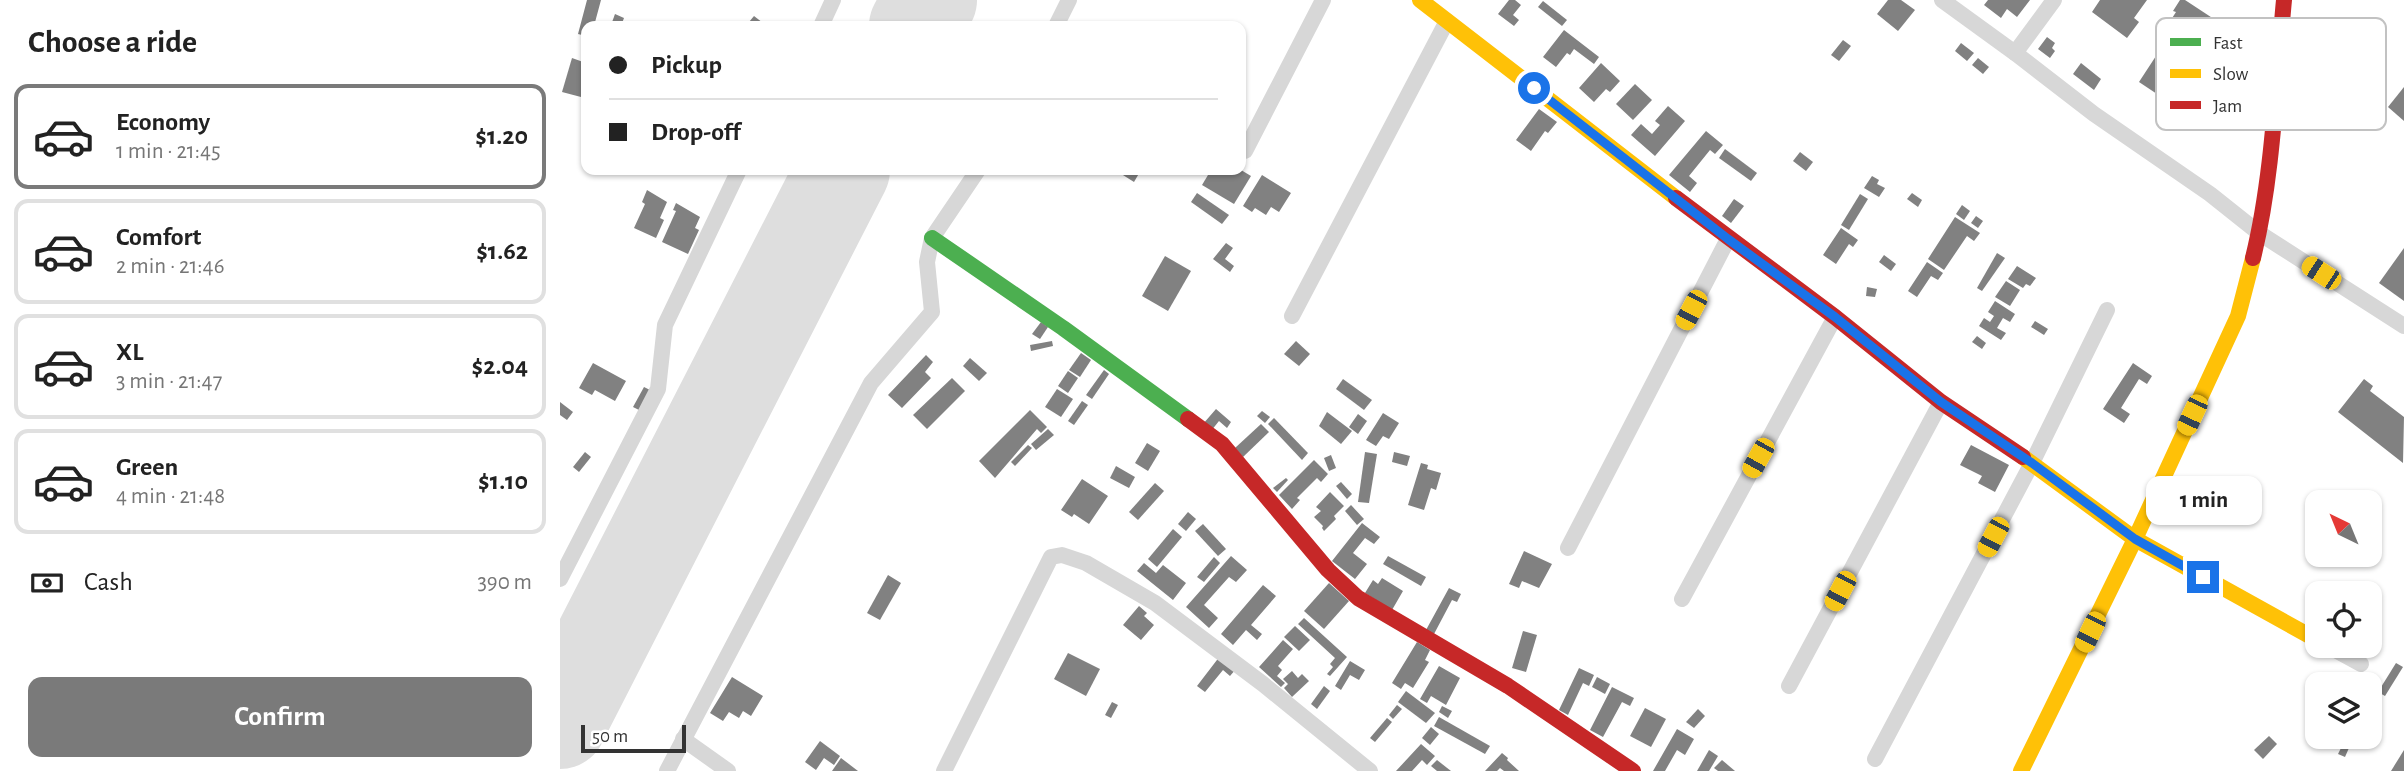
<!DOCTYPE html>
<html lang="en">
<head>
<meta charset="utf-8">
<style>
  body { margin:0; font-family:"Alegreya Sans",sans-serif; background:#f2f2f2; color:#222; height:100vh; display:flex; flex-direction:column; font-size:26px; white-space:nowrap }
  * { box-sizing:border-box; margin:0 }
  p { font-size:23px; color:#767676 }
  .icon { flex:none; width:38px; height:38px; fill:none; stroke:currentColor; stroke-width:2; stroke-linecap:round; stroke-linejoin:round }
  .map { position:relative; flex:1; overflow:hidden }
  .drawer { display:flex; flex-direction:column; background:#fff; width:560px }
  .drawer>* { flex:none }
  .banner { position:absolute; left:21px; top:21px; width:665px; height:154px; border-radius:14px; box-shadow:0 2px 5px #0004; display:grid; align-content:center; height:154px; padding:0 28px; background:#fff }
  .needle { width:46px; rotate:317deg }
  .tools { position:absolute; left:1745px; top:490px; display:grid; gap:14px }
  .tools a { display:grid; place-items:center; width:77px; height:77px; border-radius:14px; background:#fff; box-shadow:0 2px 5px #0004; font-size:35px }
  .scale { position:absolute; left:21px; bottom:18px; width:105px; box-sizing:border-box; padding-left:7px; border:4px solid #333; border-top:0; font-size:19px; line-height:24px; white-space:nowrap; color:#333; -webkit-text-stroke:5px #fff; paint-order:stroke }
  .end { position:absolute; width:32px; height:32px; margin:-16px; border:9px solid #1a73e8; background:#fff; box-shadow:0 0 0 4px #fff }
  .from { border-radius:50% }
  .bubble { position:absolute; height:49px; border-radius:14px; background:#fff; box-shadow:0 2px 5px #0004; font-size:23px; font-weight:600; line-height:49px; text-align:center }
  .car { position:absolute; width:21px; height:42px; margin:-21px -10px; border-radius:9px; box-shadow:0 0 5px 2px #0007; background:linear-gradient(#f5c518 24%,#345 0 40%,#f5c518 0 76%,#345 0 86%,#f5c518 0) }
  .banner b { display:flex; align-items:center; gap:24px; height:66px; font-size:26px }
  .banner b+b { border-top:2px solid #e0e0e0 }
  .banner i { width:18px; height:18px; background:#222 }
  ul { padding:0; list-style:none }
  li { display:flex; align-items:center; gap:21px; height:105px; margin:0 14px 10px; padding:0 14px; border:4px solid #e0e0e0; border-radius:14px }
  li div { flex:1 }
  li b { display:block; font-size:26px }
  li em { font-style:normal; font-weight:600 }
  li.current { border-color:#7a7a7a }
  li>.icon { width:63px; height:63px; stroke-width:1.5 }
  h2 { padding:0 28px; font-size:32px; line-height:84px }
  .pay { display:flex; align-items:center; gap:18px; height:77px; padding:0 28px; font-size:26px }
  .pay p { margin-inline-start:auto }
  .action { display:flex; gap:14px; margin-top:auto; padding:14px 28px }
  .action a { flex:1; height:80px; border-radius:14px; background:#7a7a7a; color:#fff; font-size:28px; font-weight:600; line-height:80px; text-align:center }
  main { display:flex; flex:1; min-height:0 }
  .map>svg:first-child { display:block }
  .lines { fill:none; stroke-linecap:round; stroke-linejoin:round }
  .runway { stroke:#dedede; stroke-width:94 }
  .building { fill:#818181 }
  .street { stroke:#d7d7d7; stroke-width:16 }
  .fast { stroke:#4caf50; stroke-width:16 }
  .slow { stroke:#ffc107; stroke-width:16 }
  .jam { stroke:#c62828; stroke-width:16 }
  .route { stroke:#1a73e8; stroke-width:9 }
  .key { fill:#fff; stroke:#c2c2c2; stroke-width:2 }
  .key-label { font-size:19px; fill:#333 }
</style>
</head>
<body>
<main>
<section class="drawer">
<h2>Choose a ride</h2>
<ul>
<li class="current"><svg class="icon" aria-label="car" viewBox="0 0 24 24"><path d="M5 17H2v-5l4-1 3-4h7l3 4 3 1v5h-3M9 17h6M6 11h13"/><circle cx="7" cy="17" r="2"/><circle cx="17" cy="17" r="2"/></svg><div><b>Economy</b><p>1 min · 21:45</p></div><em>$1.20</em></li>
<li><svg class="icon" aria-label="car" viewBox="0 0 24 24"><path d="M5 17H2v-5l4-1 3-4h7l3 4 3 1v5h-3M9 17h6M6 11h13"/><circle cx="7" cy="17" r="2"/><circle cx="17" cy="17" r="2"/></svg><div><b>Comfort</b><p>2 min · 21:46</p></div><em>$1.62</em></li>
<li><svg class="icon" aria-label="car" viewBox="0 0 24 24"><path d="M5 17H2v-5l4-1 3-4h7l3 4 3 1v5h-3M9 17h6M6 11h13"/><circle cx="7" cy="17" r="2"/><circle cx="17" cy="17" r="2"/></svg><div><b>XL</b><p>3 min · 21:47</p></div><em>$2.04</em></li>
<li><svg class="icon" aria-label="car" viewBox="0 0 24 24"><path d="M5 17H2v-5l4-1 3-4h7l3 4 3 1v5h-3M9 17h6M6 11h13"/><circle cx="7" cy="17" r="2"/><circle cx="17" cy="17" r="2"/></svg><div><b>Green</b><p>4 min · 21:48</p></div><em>$1.10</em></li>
</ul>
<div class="pay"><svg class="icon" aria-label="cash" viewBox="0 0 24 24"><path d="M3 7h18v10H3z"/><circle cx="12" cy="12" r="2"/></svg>Cash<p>390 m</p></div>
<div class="action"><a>Confirm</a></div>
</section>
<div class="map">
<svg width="1844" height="771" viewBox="0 0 1844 771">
  <rect width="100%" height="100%" fill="#fff"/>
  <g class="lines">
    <!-- runway -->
    <g class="runway">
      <polyline points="356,26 370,0"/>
      <polyline points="0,722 283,170"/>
    </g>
  </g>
  <!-- building -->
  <g class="building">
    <polygon points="27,0 41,0 34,26 26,26 26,36 18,34"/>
    <polygon points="949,0 955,0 961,5 953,15 959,20 954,26 938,14"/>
    <polygon points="1328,0 1341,0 1355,10 1338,31 1317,14"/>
    <polygon points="1428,0 1470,0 1457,17 1447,9 1441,18 1424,5"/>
    <polygon points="1540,0 1587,0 1574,18 1579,22 1567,38 1532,12"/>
    <polygon points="1620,0 1625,0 1695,46 1673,79 1684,86 1663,118 1651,111 1642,124 1579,82 1611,33 1605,29 1616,12 1613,11"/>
    <polygon points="983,1 1007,20 1002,26 978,7"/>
    <polygon points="55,14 64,18 61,26 51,25"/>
    <polygon points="194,16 207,26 194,26 189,22"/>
    <polygon points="1004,30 1039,57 1034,64 1014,49 1010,55 1007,53 996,67 983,57"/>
    <polygon points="1487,37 1495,43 1492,48 1495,51 1490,58 1478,49"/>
    <polygon points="1283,40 1291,46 1279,61 1271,55"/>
    <polygon points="1401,43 1414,53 1407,61 1395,51"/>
    <polygon points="12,58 26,63 26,80 21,97 2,92"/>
    <polygon points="1418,58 1429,67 1423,74 1412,65"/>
    <polygon points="1041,63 1060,81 1050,92 1046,89 1034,102 1019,88"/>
    <polygon points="1521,63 1541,79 1534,90 1513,74"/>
    <polygon points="1075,84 1092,100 1073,120 1056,104"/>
    <polygon points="1844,87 1844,121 1828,107"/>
    <polygon points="1108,106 1125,121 1095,156 1071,135 1081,124 1092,134 1100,125 1095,121"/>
    <polygon points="979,109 997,122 988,133 985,131 971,151 956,140"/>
    <polygon points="1146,131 1163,145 1155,154 1150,150 1129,176 1137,183 1130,192 1109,175"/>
    <polygon points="1165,149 1197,173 1191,181 1159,158"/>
    <polygon points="1240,152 1253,162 1246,171 1233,161"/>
    <polygon points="555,170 581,170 574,182"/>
    <polygon points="651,170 681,170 691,176 674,204 642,185"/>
    <polygon points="702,175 731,193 719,212 711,207 706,215 695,208 692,212 683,206"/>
    <polygon points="1312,176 1319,180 1317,184 1325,188 1319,197 1304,188"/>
    <polygon points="87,190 107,202 100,218 104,220 96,238 74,228 85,204 82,202"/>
    <polygon points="637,193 669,215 662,224 631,202"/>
    <polygon points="1352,193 1362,200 1358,207 1347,199"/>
    <polygon points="1300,194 1308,199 1289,230 1281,225"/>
    <polygon points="1174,199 1184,206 1171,223 1162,216"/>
    <polygon points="116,203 140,217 135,228 139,230 128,254 102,242 116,211 113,210"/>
    <polygon points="1402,205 1410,211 1404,220 1396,214"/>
    <polygon points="1416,216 1423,221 1418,228 1411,223"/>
    <polygon points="1395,217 1420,233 1414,241 1407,236 1384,270 1368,259"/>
    <polygon points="1281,228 1298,240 1293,247 1289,244 1276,264 1263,255"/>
    <polygon points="666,243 673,248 665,259 674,266 670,272 653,259"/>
    <polygon points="1844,248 1844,301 1819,283"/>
    <polygon points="1437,253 1445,258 1422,291 1417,288"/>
    <polygon points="1324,255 1336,264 1331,271 1319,262"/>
    <polygon points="605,256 631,271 608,311 582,296"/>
    <polygon points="1367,262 1383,273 1378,280 1371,276 1357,297 1348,291"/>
    <polygon points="1457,266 1476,278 1470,286 1466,284 1463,288 1448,279"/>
    <polygon points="1446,281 1460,290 1450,306 1435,297"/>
    <polygon points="1307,287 1317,289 1315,297 1306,296"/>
    <polygon points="1435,301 1455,314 1450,322 1443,318 1437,328 1446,333 1441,340 1419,326 1424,318 1430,322 1434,316 1428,312"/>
    <polygon points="1475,321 1488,329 1484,335 1471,327"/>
    <polygon points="481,322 488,327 480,339 472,334"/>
    <polygon points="1417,336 1426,343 1422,349 1412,342"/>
    <polygon points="492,341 493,346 471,351 470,345"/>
    <polygon points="736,341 750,354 739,366 724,354"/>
    <polygon points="521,353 531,360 520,377 509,370"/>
    <polygon points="366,355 373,362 365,372 371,378 342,408 328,395"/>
    <polygon points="410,358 427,373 419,381 403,366"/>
    <polygon points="33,363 66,381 55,401 35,390 32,395 19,388"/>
    <polygon points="1573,363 1592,376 1587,384 1579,379 1561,408 1570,414 1564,423 1543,409"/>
    <polygon points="544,370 549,374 532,399 526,395"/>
    <polygon points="508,371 518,378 508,393 498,386"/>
    <polygon points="392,378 405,391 367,429 353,415"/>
    <polygon points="783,379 812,400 804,410 776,389"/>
    <polygon points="1804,379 1813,386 1810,391 1844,417 1843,463 1778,412"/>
    <polygon points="84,387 90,390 79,410 73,407"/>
    <polygon points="497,389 513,399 501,417 485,407"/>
    <polygon points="522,401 528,405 514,425 508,421"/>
    <polygon points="0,402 13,412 7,420 0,415"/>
    <polygon points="656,409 671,422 667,428 659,421 651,431 643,424"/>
    <polygon points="470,410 487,427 481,433 477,429 435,478 419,461"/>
    <polygon points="702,411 710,417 705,423 697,416"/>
    <polygon points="767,412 792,431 781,444 759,426"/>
    <polygon points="823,413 839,423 829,439 823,436 816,446 806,440"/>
    <polygon points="798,414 807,421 798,434 789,427"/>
    <polygon points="714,418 748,453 742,460 708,424"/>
    <polygon points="701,424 709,432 683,457 675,448"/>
    <polygon points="488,429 494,435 476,450 471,444"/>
    <polygon points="587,443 600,451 588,471 575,463"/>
    <polygon points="468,445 472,448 455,466 451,462"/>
    <polygon points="1411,445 1449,465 1435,492 1418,483 1422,476 1400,465"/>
    <polygon points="25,452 31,457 19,472 13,467"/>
    <polygon points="805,452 817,454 809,503 798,502"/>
    <polygon points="834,452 850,456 847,466 832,462"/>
    <polygon points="771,455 776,468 769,471 764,458"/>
    <polygon points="754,460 768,474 761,482 757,478 737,498 740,500 732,509 719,495"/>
    <polygon points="861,463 868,465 867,469 881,473 876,490 871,488 864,510 848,505"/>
    <polygon points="556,466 575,477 569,488 550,478"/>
    <polygon points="726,478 728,480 717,492 713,488"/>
    <polygon points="522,479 548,496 529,524 514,514 512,517 501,510"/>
    <polygon points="781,482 792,494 787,499 776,486"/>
    <polygon points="595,483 604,491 578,520 569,512"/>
    <polygon points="770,492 784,506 774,516 776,519 764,531 762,528 763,526 754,517 761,511 756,507"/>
    <polygon points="791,505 804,519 797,525 785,511"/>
    <polygon points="628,512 636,519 626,531 618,524"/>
    <polygon points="802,523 820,537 814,544 805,538 793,553 807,564 795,579 772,561"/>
    <polygon points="643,524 666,549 658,556 635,531"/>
    <polygon points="613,529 622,537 597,567 588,559"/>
    <polygon points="964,551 992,564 979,588 962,581 959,588 949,584"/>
    <polygon points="671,556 687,570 676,582 669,577 644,605 658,618 649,628 626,607"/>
    <polygon points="828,556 866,577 861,586 823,564"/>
    <polygon points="654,557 660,563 644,582 637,577"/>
    <polygon points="584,563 596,573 603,565 626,583 613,600 577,571"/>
    <polygon points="328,575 341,583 320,620 307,613"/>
    <polygon points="822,578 843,591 832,610 805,593 813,580 818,584"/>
    <polygon points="769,583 789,601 764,629 744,611"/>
    <polygon points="703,585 716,596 691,625 702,634 697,640 686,630 673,645 661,634"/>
    <polygon points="889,588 901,594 897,602 892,600 874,634 866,630"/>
    <polygon points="579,606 587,613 584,616 594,625 581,640 563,625"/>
    <polygon points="744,618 787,657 770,676 767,674 773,667 770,664 775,658 738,624"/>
    <polygon points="735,626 750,640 739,651 724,637"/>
    <polygon points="963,631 977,635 966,672 952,668"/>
    <polygon points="723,640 733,649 718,666 722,670 717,676 725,683 721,687 699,667"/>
    <polygon points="857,642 870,650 865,660 869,662 853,688 845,683 841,689 832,683"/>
    <polygon points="508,653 540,669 526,696 494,679"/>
    <polygon points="660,656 676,669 670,676 663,670 645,692 637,686"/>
    <polygon points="790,661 805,670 799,680 790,675 781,690 775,686"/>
    <polygon points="1836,663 1843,667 1825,696 1818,692"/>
    <polygon points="879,666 900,678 886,705 871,696 867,703 860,699"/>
    <polygon points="1019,668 1034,675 1029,686 1023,683 1008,715 999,710"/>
    <polygon points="732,671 738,678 742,674 749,681 732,697 724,688 728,684 723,679"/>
    <polygon points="172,677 203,696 191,716 183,711 179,718 169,712 163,721 150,713"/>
    <polygon points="1037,677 1050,684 1045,694 1032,687"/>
    <polygon points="764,686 770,691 757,709 751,704"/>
    <polygon points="1052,687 1074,698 1070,706 1062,702 1043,737 1030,730"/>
    <polygon points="846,691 875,713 866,723 838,702"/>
    <polygon points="552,702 558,705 551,718 545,715"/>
    <polygon points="837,705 842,709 833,719 829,715"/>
    <polygon points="882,706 892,711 888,718 879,712"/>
    <polygon points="1085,708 1106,719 1091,747 1070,736"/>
    <polygon points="1138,709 1145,716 1134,728 1126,722"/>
    <polygon points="879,717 930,746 925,754 874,726"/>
    <polygon points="827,718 832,722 815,742 810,738"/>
    <polygon points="871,727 879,734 870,745 862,738"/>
    <polygon points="1117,729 1134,739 1125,755 1117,750 1105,771 1093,771"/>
    <polygon points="1709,736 1717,744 1703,759 1694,750"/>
    <polygon points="1786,738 1792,741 1785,757 1778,754"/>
    <polygon points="260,741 280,756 274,765 264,758 256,770 245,762"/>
    <polygon points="861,744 875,756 867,765 862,760 852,771 836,771"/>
    <polygon points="1149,750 1158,756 1149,771 1137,771"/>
    <polygon points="1844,750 1844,771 1831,771"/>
    <polygon points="942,753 948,758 947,760 959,771 944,771 940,768 937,771 925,771"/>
    <polygon points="281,758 298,771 272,771"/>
    <polygon points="877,760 891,771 877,771 871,766"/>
    <polygon points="1162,760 1175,771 1158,771 1154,768"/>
  </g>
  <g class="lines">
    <!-- street -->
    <g class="street">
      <polyline points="1382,0 1455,53"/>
      <polyline points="1494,0 1455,53 1534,114 1650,194 1699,233 1844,326"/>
      <polyline points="261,26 273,0"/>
      <polyline points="496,26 509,0"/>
      <polyline points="685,151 763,0"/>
      <polyline points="732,316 887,21"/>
      <polyline points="1008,548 1168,239"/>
      <polyline points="0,579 98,389 105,325 179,170"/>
      <polyline points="1122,599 1275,317"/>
      <polyline points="1768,646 1801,664"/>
      <polyline points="1229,686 1381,402"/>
      <polyline points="123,739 168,771"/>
      <polyline points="1315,759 1472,463 1547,310"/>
      <polyline points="107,771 311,383 372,312 367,262 372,238 418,170"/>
      <polyline points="384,771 491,557 502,555 526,563 595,603 703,684 810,771"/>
    </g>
    <!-- fast -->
    <polyline class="fast" points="372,238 503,328 628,419"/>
    <!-- slow -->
    <g class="slow">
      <polyline points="860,0 1116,198"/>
      <polyline points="1463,457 1575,539 1757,640"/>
      <polyline points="1461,771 1575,539 1678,316 1693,258"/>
    </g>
    <!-- jam -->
    <g class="jam">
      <polyline points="1116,198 1275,317 1381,402 1463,457"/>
      <path d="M1693,258C1713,177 1716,84 1724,0"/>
      <polyline points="628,419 662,444 768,570 798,598 948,686 1073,771"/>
    </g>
  </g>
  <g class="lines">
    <!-- route -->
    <polyline class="route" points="974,88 1168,239 1275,317 1381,402 1472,463 1575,539 1643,577"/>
  </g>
  <!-- legend -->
  <rect x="1596" y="18" width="230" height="112" rx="10" class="key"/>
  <rect x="1610" y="38" width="31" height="8" fill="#4caf50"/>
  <rect x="1610" y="69" width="31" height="9" fill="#ffc107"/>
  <rect x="1610" y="101" width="31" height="8" fill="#c62828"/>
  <g class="key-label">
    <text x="1653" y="49">Fast</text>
    <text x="1653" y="80">Slow</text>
    <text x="1653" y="112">Jam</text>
  </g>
</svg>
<div class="tools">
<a><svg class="needle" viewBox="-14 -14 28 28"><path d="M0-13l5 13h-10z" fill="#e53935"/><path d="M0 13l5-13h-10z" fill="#767676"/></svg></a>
<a><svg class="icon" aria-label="locate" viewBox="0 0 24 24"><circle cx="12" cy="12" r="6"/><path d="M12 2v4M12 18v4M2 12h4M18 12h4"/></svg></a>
<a><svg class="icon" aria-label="layers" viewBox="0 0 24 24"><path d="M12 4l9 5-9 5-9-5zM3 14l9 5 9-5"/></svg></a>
</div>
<div class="scale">50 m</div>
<i class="end from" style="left:974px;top:88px"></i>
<i class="end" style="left:1643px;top:577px"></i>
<div class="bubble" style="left:1586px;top:476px;width:116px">1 min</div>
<i class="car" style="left:1761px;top:273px;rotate:303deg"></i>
<i class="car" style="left:1131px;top:310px;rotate:208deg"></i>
<i class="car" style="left:1632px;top:415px;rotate:205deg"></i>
<i class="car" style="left:1198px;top:458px;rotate:209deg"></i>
<i class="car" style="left:1433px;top:537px;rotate:208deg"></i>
<i class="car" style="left:1280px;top:591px;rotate:208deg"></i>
<i class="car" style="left:1530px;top:632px;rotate:206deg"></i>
<div class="banner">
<b><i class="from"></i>Pickup</b>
<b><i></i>Drop-off</b>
</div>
</div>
</main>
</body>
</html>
